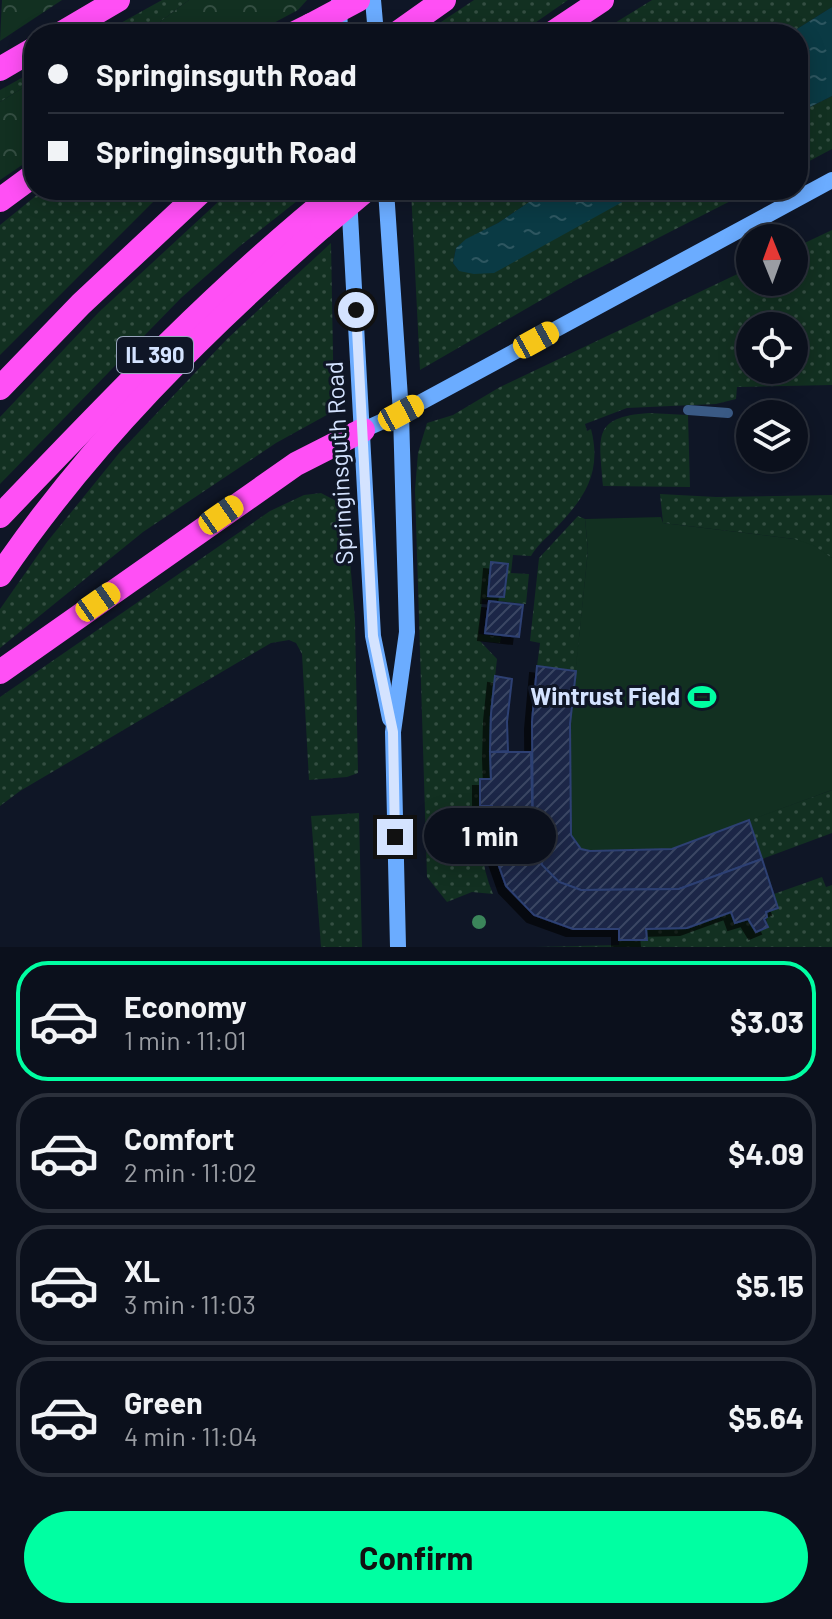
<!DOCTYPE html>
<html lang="en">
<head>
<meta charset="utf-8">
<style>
  body { margin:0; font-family:Barlow,sans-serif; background:#191e29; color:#f1f3f6; height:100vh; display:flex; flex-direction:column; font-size:30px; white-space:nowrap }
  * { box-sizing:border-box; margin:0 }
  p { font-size:26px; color:#9a9da3 }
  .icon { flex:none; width:44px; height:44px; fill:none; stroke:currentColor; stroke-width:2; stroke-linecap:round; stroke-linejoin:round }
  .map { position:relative; height:947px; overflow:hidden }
  .sheet { display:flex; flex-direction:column; background:#0b101c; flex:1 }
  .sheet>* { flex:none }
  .hud { position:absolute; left:24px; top:24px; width:784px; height:176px; border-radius:32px; box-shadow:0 4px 20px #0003,0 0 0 2px #2b303b; display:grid; align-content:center; height:176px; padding:0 24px; background:#0b101c }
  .needle { width:52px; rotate:359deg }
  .controls { position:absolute; left:736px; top:224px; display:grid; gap:16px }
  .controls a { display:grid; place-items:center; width:72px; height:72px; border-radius:50%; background:#0b101c; box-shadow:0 4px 20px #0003,0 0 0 2px #2b303b; font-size:40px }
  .end { position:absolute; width:36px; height:36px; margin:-18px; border:10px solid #d4e3ff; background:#111; box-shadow:0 0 0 4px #111 }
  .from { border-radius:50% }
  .bubble { position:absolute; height:56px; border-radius:28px; background:#0b101c; box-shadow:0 4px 20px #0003,0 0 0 2px #2b303b; font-size:26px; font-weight:700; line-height:56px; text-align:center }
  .car { position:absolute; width:24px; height:48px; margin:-24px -12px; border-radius:10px; box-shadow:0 0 6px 2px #0007; background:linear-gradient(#f5c518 24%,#345 0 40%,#f5c518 0 76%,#345 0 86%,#f5c518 0) }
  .hud b { display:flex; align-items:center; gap:28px; height:76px; font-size:30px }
  .hud b+b { border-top:2px solid #2b303b }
  .hud i { width:20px; height:20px; background:#f1f3f6 }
  ul { padding:14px 0 0; list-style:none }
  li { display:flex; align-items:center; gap:24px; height:120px; margin:0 16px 12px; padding:0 8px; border:4px solid #2b303b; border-radius:32px }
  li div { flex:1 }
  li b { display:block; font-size:30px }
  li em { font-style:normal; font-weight:700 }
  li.current { border-color:#00ffa2 }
  li>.icon { width:72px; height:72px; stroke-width:1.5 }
  .button { display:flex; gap:16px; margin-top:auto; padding:16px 24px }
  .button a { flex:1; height:92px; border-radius:48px; background:#00ffa2; color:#111; font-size:32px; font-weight:700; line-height:92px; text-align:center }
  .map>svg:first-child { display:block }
  .grass { fill:url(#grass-dots); fill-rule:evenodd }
  .forest { fill:url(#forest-crowns) }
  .green { fill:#123021 }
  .water { fill:url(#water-ripples) }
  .building { fill:url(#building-hatch); stroke:#2d4073; stroke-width:2; filter:url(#shadow) }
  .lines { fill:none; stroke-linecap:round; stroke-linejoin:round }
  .lane { stroke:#3a5a85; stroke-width:10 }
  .secondary { stroke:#6bacff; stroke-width:16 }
  .highway { stroke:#ff4ff5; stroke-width:24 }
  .highway-bridge { stroke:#ff4ff5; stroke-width:24 }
  .tree { fill:#3b855a }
  .route { stroke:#d4e3ff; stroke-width:10 }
  .labels { text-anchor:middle; stroke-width:6; stroke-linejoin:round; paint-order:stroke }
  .shield { fill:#0f1626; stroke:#99a6be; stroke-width:2 }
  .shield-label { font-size:22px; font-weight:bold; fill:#d4e3ff }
  .street-label { font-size:24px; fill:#d4e3ff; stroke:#0f1626 }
  .poi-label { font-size:24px; font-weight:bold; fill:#d4e3ff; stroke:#0f1626; text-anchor:end }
</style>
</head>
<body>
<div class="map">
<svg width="832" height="947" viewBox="0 0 832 947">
  <defs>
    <pattern id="grass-dots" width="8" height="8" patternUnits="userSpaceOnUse" patternTransform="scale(2)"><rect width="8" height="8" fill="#123021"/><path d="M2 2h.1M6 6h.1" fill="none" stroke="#344e42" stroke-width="1.8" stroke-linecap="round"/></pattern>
    <pattern id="forest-crowns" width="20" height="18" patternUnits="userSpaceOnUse" patternTransform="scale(2)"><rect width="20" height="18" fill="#123021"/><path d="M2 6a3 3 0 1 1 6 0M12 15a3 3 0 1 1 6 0" fill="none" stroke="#344e42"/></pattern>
    <pattern id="water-ripples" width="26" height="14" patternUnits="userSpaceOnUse" patternTransform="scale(2)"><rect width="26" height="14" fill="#0a3a44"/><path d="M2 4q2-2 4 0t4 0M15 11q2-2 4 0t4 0" fill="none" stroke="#2d5660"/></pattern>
    <pattern id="building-hatch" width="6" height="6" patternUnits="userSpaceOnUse" patternTransform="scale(2)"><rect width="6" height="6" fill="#1b2747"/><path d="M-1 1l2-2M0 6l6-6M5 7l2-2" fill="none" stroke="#3b4663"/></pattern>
    <filter id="shadow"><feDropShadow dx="-7" dy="7" stdDeviation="0" flood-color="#0009"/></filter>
  </defs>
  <rect width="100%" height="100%" fill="#0f1626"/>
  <!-- grass -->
  <g class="grass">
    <polygon points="162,0 189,0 144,34 101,34"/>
    <polygon points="474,0 568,0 519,34 423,34"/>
    <polygon points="652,0 832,0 832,7 789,34 597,34"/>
    <polygon points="34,71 34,81 0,102 0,90"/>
    <polygon points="832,96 832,149 798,167 798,113"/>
    <polygon points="43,190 165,190 0,355 0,225"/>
    <polygon points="231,190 311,190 240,246 181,298 0,484 0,417 99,312"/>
    <polygon points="411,190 547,190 498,223 467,239 456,248 453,263 459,271 604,210 644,190 752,190 574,281 420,370"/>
    <path d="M832,230V385L737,387L736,399L716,404L627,408L585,424L587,431L591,429C603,475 582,501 552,532C545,539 536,547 531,556L513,555L511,573L529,574L526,604L482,599L479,634L501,637L500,643L480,641L497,659L491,714V779L480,780C481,819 477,857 493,894L472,892L447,902L427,877L415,490L418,453L427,423L453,415L500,387L750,268V282H794V248ZM750,326H794V370H750Z"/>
    <polygon points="331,243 334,411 276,443 143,532 0,648 0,609 47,542 120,452 227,339"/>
    <path d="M649,413L688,415L690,487L603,486C600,438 590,417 649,413Z"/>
    <polygon points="321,493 342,504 348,536 355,620 358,773 347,777 309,780 302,654 296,643 289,640 271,643 20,791 0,806 0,697 270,511 304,495"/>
    <polygon points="660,494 716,497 832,495 832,558 794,539 663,523"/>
    <polygon points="578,516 585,519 588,550 576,671 537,666 540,643 530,641 539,558"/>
    <polygon points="832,790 832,833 762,859 749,820"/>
    <polygon points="359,813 362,947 321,947 311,816"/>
    <polygon points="822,877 826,887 832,885 832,947 535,947 619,945 619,940 646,940 646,929 687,928 731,912 735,923 748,919 756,932 767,927 766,912 778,908 774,894"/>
  </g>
  <!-- forest -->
  <g class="forest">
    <polygon points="2,0 62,0 0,41"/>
    <polygon points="189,0 307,0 298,10 253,34 144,34"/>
    <polygon points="34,81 34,157 0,180 0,102"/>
  </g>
  <!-- green -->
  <polygon class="green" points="661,517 663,523 794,539 813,545 832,558 832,790 672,849 590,851 581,849 571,835 570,724 588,550 585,519"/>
  <!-- water -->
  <g class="water">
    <polygon points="832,7 832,96 798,113 798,34 789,34"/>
    <polygon points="547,190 644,190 494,273 474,274 459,271 453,263 456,248 466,239 498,223"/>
  </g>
  <!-- building -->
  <g class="building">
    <polygon points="491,562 508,564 504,597 488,596"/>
    <polygon points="489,601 523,605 519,637 485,633"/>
    <polygon points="537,666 576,671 570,724 571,835 581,849 590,851 672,849 749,820 762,859 679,889 581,890 559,882 542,865 533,844 532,722"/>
    <polygon points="495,676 512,679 507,722 508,751 490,752 491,714"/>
    <polygon points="490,752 531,752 533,844 542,865 559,882 581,890 679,889 762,859 778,908 766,912 767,917 764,919 768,927 756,932 748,919 735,923 731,912 687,928 646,929 647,940 619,940 619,929 573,929 534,915 506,886 494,852 492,806 480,806 480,779 491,779"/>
  </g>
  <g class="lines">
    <!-- lane -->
    <polyline class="lane" points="688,410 728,413"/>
    <!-- secondary -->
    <g class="secondary">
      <polyline points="373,0 376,34"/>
      <polyline points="339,2 340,34"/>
      <polyline points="386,190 401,413 407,632 393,732 398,947"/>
      <polyline points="349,197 373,636 390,719"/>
      <polyline points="363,430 401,413 832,180"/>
    </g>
    <!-- highway -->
    <g class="highway">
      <polyline points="60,34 118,0"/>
      <polyline points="293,34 311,25"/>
      <polyline points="396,34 444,0"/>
      <polyline points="551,34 602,0"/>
      <polyline points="0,69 34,49"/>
      <polyline points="0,200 34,175"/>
      <polyline points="0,388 81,304 203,190"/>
      <path d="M0,516C109,402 216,289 339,190"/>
      <path d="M0,575C90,443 202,332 322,227"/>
      <polyline points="0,672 296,464 363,430"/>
    </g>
    <!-- highway-bridge -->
    <g class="highway-bridge">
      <polyline points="311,25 358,0"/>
      <polyline points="322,227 366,190"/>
    </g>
  </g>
  <!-- trees -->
  <circle class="tree" cx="479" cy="922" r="7"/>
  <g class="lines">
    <!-- route -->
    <polyline class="route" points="356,310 373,636 393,732 395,837"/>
  </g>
  <!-- icons -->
  <defs>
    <symbol id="stadium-bare" viewBox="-9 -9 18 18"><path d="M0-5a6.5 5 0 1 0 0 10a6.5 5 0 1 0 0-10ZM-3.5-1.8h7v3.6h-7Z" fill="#00ffa2" stroke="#0f1626" stroke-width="2.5" paint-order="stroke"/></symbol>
  </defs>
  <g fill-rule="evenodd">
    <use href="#stadium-bare" x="682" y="677" width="40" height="40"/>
  </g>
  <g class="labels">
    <!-- shield labels -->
    <rect class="shield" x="117" y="337" width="76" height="36" rx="6"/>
    <g class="shield-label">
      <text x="155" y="363">IL 390</text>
    </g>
    <!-- street labels -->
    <g class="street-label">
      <text transform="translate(340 463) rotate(-93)" y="8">Springinsguth Road</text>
    </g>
    <!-- poi labels -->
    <g class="poi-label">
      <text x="680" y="705">Wintrust Field</text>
    </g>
  </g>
</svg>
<div class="controls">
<a><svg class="needle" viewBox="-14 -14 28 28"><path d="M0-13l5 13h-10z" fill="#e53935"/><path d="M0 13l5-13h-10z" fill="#9a9da3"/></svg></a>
<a><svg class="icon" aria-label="locate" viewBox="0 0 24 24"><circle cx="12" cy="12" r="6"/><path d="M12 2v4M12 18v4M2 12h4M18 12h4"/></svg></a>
<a><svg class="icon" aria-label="layers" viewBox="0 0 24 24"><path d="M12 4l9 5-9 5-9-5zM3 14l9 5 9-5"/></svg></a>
</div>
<i class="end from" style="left:356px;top:310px"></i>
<i class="end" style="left:395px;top:837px"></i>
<div class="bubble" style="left:424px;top:808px;width:132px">1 min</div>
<i class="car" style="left:536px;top:340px;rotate:61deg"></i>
<i class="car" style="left:401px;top:413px;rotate:62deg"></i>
<i class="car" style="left:221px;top:515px;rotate:55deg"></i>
<i class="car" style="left:98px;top:602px;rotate:55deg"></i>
<div class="hud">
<b><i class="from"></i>Springinsguth Road</b>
<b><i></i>Springinsguth Road</b>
</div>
</div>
<section class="sheet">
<ul>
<li class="current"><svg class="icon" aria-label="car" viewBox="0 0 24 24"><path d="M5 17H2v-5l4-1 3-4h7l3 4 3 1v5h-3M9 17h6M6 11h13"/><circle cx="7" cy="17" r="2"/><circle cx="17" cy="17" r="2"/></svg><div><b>Economy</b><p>1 min · 11:01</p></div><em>$3.03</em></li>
<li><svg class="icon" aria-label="car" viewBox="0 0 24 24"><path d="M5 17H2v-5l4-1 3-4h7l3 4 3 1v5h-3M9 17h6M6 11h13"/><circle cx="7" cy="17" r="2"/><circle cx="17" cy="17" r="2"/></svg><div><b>Comfort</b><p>2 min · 11:02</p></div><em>$4.09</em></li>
<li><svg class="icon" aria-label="car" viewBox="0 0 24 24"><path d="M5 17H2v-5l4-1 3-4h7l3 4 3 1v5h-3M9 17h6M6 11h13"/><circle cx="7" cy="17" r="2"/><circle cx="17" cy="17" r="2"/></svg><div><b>XL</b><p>3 min · 11:03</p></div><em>$5.15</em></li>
<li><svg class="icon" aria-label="car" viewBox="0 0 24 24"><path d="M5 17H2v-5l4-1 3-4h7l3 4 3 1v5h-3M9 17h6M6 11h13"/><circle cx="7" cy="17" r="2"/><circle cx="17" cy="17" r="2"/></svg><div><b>Green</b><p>4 min · 11:04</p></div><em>$5.64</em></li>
</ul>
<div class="button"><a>Confirm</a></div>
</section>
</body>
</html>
